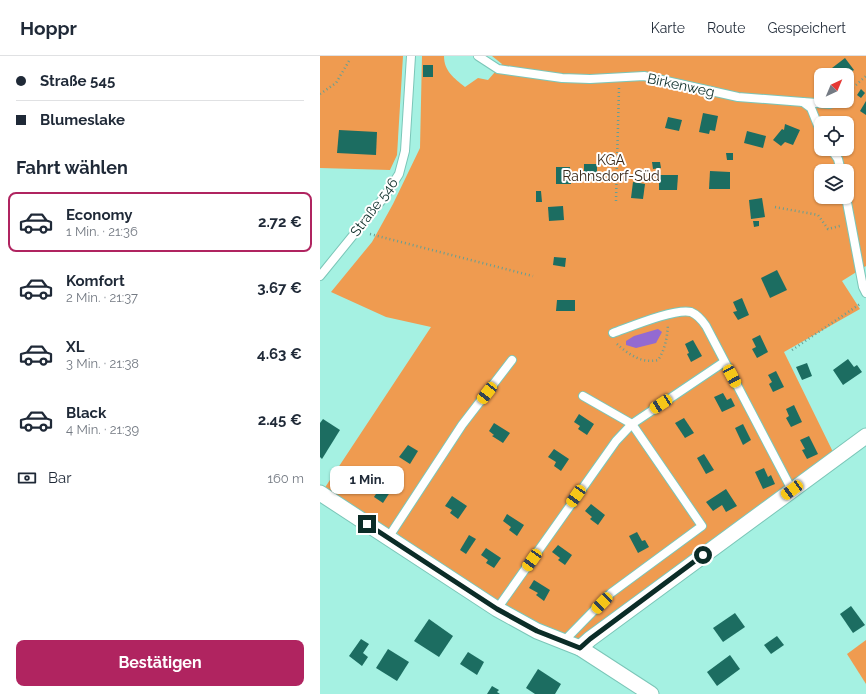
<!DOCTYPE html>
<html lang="de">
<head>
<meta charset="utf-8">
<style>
  body { margin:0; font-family:Raleway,sans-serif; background:#f2f2f3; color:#1f2937; height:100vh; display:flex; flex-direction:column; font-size:15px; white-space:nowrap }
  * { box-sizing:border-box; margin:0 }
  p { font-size:13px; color:#747a83 }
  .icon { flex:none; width:22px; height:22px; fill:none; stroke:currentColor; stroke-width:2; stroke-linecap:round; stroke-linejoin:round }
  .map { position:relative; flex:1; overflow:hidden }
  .sheet { display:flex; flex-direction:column; background:#fff; width:320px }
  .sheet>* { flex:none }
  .banner { display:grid; align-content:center; height:88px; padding:0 16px; background:#fff }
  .needle { width:26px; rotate:44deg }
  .fabs { position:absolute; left:494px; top:12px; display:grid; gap:8px }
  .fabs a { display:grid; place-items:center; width:40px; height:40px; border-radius:8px; background:#fff; box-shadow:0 1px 3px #0004; font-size:20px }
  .end { position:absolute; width:18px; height:18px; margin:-9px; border:5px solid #0b2c27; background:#fff; box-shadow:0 0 0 2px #fff }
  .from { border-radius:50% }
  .bubble { position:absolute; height:28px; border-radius:8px; background:#fff; box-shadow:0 1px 3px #0004; font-size:13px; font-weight:700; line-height:28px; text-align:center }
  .car { position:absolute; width:12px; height:24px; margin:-12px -6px; border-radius:5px; box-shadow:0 0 3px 1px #0007; background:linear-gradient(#f5c518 24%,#345 0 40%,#f5c518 0 76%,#345 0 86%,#f5c518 0) }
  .banner b { display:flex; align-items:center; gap:14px; height:38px; font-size:15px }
  .banner b+b { border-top:1px solid #e0e1e3 }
  .banner i { width:10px; height:10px; background:#1f2937 }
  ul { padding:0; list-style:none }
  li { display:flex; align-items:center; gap:12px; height:60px; margin:0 8px 6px; padding:0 8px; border:2px solid transparent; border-radius:8px }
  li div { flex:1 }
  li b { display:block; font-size:15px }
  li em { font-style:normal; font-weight:700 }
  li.selected { border-color:#b02460 }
  li>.icon { width:36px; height:36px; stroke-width:1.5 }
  h2 { padding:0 16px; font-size:18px; line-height:48px }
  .pay { display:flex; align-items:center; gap:10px; height:44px; padding:0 16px; font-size:15px }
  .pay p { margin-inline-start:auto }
  .cta { display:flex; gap:8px; margin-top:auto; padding:8px 16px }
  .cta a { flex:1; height:46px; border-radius:8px; background:#b02460; color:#fff; font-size:16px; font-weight:700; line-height:46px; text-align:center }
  header { display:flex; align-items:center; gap:24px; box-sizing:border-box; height:56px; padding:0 20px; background:#fff; border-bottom:1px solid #e0e1e3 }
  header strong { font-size:19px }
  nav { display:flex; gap:22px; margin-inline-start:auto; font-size:14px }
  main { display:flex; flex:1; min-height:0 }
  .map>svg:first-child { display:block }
  .green { fill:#ef9b50; fill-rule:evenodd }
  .water { fill:#936ad1 }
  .building { fill:#1c6d61 }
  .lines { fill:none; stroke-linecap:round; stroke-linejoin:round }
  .service-casing { stroke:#7bc6b8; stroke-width:10 }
  .minor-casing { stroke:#7bc6b8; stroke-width:17 }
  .path { stroke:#659f94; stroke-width:2.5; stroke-dasharray:1 3; stroke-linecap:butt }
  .service { stroke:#fff; stroke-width:8 }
  .minor { stroke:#fff; stroke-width:15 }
  .route { stroke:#0b2c27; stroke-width:5 }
  .labels { text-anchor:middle; stroke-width:4; stroke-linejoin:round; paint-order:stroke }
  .street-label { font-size:14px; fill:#0b2c27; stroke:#fff }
  .park-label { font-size:14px; fill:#392819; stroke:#fff }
</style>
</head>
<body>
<header>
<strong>Hoppr</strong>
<nav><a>Karte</a><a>Route</a><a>Gespeichert</a></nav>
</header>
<main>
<section class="sheet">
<div class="banner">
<b><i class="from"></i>Straße 545</b>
<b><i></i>Blumeslake</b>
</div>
<h2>Fahrt wählen</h2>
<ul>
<li class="selected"><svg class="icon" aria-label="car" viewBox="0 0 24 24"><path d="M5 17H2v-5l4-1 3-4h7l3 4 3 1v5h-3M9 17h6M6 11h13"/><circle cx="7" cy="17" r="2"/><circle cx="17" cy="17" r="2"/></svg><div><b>Economy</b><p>1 Min. · 21:36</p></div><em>2.72 €</em></li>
<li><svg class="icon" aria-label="car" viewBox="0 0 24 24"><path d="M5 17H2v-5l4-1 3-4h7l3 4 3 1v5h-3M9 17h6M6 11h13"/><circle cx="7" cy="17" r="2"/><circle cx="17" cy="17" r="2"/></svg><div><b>Komfort</b><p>2 Min. · 21:37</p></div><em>3.67 €</em></li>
<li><svg class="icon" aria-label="car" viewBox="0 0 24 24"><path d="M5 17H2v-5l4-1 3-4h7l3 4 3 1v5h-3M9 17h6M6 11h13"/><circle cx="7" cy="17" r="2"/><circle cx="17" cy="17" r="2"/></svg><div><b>XL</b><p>3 Min. · 21:38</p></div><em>4.63 €</em></li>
<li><svg class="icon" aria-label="car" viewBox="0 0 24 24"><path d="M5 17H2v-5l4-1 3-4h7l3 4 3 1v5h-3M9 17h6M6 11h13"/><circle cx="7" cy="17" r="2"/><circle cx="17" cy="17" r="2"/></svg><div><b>Black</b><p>4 Min. · 21:39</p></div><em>2.45 €</em></li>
</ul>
<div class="pay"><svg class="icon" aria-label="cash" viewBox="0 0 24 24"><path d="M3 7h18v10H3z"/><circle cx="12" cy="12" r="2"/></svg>Bar<p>160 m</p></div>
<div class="cta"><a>Bestätigen</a></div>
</section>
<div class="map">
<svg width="546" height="638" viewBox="0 0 546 638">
  <rect width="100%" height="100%" fill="#a5f1e2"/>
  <!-- green -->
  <g class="green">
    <polygon points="0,0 83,0 77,99 70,114 0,112"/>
    <path d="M102,0H124C124,15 134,22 145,31L158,22L168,24L182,8L172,0H546V210L522,225L540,253L464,296L514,398L265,581L254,584L214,568L87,488C82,481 77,476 69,472L66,475L4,433L111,271L66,261L11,236L52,186L73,148L100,92ZM501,19H527V45H501ZM501,67H527V93H501ZM501,115H527V141H501Z"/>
    <polygon points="546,584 546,628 527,598"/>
  </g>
  <!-- water -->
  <polygon class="water" points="338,273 342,276 336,287 316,292 306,289 306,285 314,280"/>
  <!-- building -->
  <g class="building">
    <polygon points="525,2 534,14 527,19 517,19 512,12"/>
    <rect x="103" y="9" width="10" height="12"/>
    <polygon points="541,33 545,37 541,42 537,39"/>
    <polygon points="546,45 546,59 540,55"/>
    <polygon points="383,57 398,60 395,75 390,74 389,78 379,76"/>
    <polygon points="348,61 362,64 359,75 345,72"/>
    <polygon points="465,68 480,74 473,89 465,86 461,90 453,84 462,73 464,74"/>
    <polygon points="19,74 57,76 56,99 17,97"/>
    <polygon points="427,75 446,80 443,92 424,87"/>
    <polygon points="406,97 413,97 413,104 407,104"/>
    <polygon points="332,106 340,106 341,112 333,113"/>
    <rect x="264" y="108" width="13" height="15"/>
    <polygon points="236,111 250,111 251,128 236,128"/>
    <polygon points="390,115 410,116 410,133 389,133"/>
    <polygon points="339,119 358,119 357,134 339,134"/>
    <polygon points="313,126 325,128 323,143 311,142"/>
    <polygon points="501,130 501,141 508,141 509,144 500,145 498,131"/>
    <polygon points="216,135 221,135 222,146 216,146"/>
    <polygon points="442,142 445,161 431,163 429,144"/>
    <polygon points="243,150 244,164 229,165 228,151"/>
    <polygon points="433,165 439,165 439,170 434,171"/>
    <polygon points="234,201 246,202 245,211 233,209"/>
    <polygon points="457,214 467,234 450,242 441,222"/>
    <polygon points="422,242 429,259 418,264 413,256 417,255 413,246"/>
    <polygon points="237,244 255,244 255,255 236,255"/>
    <polygon points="440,279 448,296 437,302 432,293 436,291 432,283"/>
    <polygon points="373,284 382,300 371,306 367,298 369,297 365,288"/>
    <polygon points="528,303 534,311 537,309 542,316 523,329 513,314"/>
    <polygon points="487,307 492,320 482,324 476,311"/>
    <polygon points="456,315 464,331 453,336 449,328 452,326 448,319"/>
    <polygon points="403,337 407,344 411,342 415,350 402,356 394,341"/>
    <polygon points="474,349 482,366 471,371 466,362 469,360 466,353"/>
    <polygon points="259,358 274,368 267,379 258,373 260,370 254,366"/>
    <polygon points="364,362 374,377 365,382 355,367"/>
    <polygon points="3,363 20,374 2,403 0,401 0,367"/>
    <polygon points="174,367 190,377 183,387 172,380 174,379 169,375"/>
    <polygon points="423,368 431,384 423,389 415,372"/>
    <polygon points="489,380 498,398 487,403 482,394 485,393 480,384"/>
    <polygon points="88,389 98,395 90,408 79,401"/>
    <polygon points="234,393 249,403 241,415 234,410 236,406 228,401"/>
    <polygon points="384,398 394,414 386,418 377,402"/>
    <polygon points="444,412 448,421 451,419 455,428 443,433 435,416"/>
    <polygon points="65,424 74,430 63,447 54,441"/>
    <polygon points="406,433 417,450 406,456 402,449 393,455 386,446"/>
    <polygon points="132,440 147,450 138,463 130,457 132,454 125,450"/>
    <polygon points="271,448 285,459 278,469 270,463 272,461 265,455"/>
    <polygon points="187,458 204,469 197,480 189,474 191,471 183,465"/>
    <polygon points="317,476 322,485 325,484 329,491 318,497 309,480"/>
    <polygon points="149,479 156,483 146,498 140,494"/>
    <polygon points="238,489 252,499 245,509 238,504 240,502 232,496"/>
    <polygon points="166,492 181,502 174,512 166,507 168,504 161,499"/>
    <polygon points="214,524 230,534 224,545 216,539 218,537 209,532"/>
    <polygon points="531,550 545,569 533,577 520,558"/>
    <polygon points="415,557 425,571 403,586 393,572"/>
    <polygon points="109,563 133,580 119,601 94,585"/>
    <polygon points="457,580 464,589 451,598 444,589"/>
    <polygon points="41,583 49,588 43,597 48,601 42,610 29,600"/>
    <polygon points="68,593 89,606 77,625 56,612"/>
    <polygon points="148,596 164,606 157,619 140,608"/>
    <polygon points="410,599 420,613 397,630 387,616"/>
    <polygon points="218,613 241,628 235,638 215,638 206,632"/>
    <polygon points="172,630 179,634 177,636 180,638 167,638"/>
  </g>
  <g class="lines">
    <defs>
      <g id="service">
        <polyline points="158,0 178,13 242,22 270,23 324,20 418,41 483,46 491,52 501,77"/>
        <polyline points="483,46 510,48 517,45"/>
        <polyline points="511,93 518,103 521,115"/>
        <polyline points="526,141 543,231 546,237"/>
        <polyline points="0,220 65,140 79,118 85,95 91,0"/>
        <path d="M293,277C310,271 355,252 371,256C378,259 382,264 386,270L472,434"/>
        <polyline points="68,482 142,369 192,304"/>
        <polyline points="177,553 296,385 312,368 404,306"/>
        <polyline points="243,586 291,537 382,470 312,368 263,340"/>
      </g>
      <g id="minor">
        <polyline points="0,437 177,553 217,575 260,592 331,638"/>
        <polyline points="260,592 270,583 546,380"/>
      </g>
    </defs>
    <!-- service casing -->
    <use href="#service" class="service-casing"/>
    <!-- minor casing -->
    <use href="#minor" class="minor-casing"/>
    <!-- path -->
    <g class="path">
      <polyline points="527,37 546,20"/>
      <polyline points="0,38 16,27 29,5"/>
      <polyline points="296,145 299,32"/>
      <polyline points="455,151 498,159 508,173 520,170"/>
      <polyline points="50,178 213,220"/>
      <path d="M297,288C308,298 322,308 338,304C345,294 347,282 348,269"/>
      <polyline points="472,294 540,248"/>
    </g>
    <!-- service -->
    <use href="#service" class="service"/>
    <!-- minor -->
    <use href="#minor" class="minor"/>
  </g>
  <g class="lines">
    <!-- route -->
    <polyline class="route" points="47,468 177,553 217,575 260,592 270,583 383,499"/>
  </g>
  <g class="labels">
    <!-- street labels -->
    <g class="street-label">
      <text transform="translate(361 29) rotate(12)" y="5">Birkenweg</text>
      <text transform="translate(54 151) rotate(-53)" y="5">Straße 546</text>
    </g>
    <!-- park labels -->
    <g class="park-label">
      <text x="291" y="109">KGA<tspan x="291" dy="16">Rahnsdorf-Süd</tspan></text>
    </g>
  </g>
</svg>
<div class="fabs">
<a><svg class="needle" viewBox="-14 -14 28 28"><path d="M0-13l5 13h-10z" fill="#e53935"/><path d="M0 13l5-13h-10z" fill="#747a83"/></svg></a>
<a><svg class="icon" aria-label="locate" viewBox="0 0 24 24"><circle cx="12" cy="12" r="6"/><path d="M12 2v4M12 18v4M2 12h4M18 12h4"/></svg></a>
<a><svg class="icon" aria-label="layers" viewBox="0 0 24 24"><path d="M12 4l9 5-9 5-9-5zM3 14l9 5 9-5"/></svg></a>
</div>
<i class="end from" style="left:383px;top:499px"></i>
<i class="end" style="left:47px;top:468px"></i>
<div class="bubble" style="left:10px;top:410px;width:74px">1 Min.</div>
<i class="car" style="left:412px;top:320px;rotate:152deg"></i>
<i class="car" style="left:167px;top:337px;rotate:218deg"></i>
<i class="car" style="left:341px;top:348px;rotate:237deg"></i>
<i class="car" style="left:472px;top:434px;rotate:234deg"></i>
<i class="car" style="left:256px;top:440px;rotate:215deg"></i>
<i class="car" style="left:212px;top:504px;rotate:215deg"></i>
<i class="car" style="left:282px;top:547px;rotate:224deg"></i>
</div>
</main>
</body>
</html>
